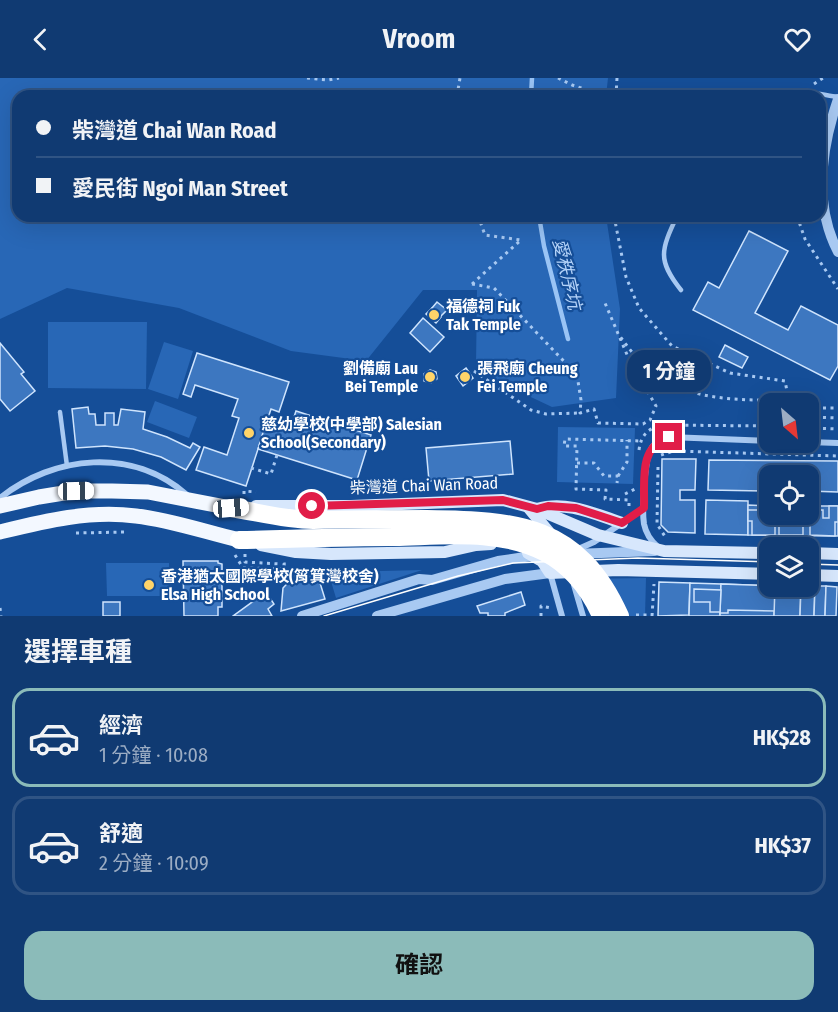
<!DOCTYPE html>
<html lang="zh-TW">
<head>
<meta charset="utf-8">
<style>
  body { margin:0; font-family:"Fira Sans Condensed","Noto Sans TC",sans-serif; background:#194177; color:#f1f3f6; height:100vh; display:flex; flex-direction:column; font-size:22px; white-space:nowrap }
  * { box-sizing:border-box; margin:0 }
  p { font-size:20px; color:#9cadc4 }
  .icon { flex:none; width:33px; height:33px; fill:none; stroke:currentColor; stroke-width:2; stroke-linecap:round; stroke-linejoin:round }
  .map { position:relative; height:538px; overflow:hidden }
  .panel { display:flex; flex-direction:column; background:#103a72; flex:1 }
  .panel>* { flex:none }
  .hud { position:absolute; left:12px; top:12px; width:814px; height:132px; border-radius:18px; box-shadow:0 6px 24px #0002,0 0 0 2px #305484; display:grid; align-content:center; height:132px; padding:0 24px; background:#103a72 }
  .needle { width:39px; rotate:152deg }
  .fabs { position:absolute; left:759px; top:315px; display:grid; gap:12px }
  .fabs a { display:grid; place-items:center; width:60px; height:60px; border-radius:12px; background:#103a72; box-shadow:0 6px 24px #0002,0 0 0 2px #305484; font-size:30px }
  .end { position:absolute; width:27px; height:27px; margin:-14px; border:8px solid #e11d48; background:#fff; box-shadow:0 0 0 3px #fff }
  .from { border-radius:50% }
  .bubble { position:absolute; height:42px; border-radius:18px; background:#103a72; box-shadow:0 6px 24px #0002,0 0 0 2px #305484; font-size:20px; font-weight:700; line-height:42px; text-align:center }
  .car { position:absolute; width:18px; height:36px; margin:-18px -9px; border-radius:8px; box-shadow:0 0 4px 2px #0007; background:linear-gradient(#fff 24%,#345 0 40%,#fff 0 76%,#345 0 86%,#fff 0) }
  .hud b { display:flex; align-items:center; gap:21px; height:57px; font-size:22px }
  .hud b+b { border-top:2px solid #305484 }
  .hud i { width:15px; height:15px; background:#f1f3f6 }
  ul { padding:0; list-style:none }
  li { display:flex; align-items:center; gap:18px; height:99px; margin:0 12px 9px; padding:0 12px; border:3px solid #305484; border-radius:18px }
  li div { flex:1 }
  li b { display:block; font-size:22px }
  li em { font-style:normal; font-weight:700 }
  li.current { border-color:#8bbbb9 }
  li>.icon { width:54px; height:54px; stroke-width:1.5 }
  h2 { padding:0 24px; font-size:27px; line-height:72px }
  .action { display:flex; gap:12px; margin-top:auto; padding:12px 24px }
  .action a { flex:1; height:69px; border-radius:18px; background:#8bbbb9; color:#111; font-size:24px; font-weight:700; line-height:69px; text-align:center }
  header { display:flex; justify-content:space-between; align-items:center; height:78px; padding:0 24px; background:#103a72; font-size:27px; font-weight:700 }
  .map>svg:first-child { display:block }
  .green { fill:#2867b6 }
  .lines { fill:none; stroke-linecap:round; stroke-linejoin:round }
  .stream { stroke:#9ac4f5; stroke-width:4.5 }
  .building { fill:#3d77c0; stroke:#cfe4fd; stroke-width:1.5 }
  .path { stroke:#a8c9f2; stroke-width:3; stroke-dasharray:3 4.5; stroke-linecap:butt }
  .service { stroke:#a8c9f2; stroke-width:4.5 }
  .minor { stroke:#a8c9f2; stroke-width:6 }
  .tertiary { stroke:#a8c9f2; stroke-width:10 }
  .secondary { stroke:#d7e7fc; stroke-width:12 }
  .primary { stroke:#f3f8ff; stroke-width:15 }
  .motorway { stroke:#fff; stroke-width:18 }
  .tram { stroke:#fff; stroke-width:1.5 }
  .route { stroke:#e11d48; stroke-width:8 }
  .poi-dot { fill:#ffd469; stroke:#154e98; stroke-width:2 }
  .labels { text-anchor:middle; stroke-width:4.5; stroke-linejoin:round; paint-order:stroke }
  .poi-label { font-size:16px; font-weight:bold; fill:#fff; stroke:#154e98; text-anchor:start }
  .street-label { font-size:16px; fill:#fff; stroke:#154e98 }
  .water-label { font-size:18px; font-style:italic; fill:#b4d3f9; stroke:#154e98 }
</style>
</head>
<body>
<header><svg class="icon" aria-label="back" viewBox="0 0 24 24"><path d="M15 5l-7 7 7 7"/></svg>Vroom<svg class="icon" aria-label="heart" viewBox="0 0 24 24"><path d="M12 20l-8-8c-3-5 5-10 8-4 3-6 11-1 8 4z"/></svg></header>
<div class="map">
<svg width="838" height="538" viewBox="0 0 838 538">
  <rect width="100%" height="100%" fill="#154e98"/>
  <!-- green -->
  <g class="green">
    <polygon points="0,0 608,0 606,18 18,18 18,138 606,138 620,231 616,320 552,329 501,305 476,288 477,212 423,212 366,283 291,273 179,230 67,210 0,241"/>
    <polygon points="48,244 147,244 146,311 48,310"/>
    <polygon points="164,264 193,273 178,321 148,311"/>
    <polygon points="155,323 197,339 189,360 147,344"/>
    <polygon points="558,349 635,350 633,406 557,404"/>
    <polygon points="106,485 169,485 169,518 107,518"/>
    <polygon points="327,490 336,491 342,494 422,492 336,520"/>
    <polygon points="646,500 645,538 594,538 582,501"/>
  </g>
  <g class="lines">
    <!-- stream -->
    <g class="stream">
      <polyline points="531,18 532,0"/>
      <polyline points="539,138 544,168 568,261"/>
    </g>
  </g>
  <!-- building -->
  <g class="building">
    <polygon points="749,153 788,173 755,235 788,252 801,228 838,247 838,288 830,302 693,232 708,204 719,210"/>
    <polygon points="437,224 447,232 441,238 432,230"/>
    <polygon points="432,230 441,239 436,245 426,236"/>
    <polygon points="423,240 444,259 430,274 410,255"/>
    <polygon points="0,265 24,294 21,296 35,313 10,333 0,321"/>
    <polygon points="725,267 748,279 742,290 719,279"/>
    <polygon points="197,275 289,304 279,334 271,331 246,408 196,392 204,369 227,377 239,340 232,338 238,321 195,307 191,319 183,316"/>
    <polygon points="466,290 473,300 463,308 456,298"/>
    <polygon points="430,292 436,294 437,301 431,305 424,303 424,296"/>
    <polygon points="88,329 89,336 95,336 96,347 105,347 105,335 114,335 114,347 118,347 121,331 145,334 143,351 167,359 190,370 193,365 200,369 186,392 161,379 133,371 105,368 76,370 72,331"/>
    <polygon points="296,333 371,357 357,402 258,371 268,338 292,345"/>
    <polygon points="510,363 513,396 429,403 426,370"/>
    <polygon points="662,381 696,381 695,412 680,412 680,422 695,422 695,455 668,454 661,447"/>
    <polygon points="709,382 838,383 838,414 808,413 808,398 770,398 770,413 708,412"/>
    <polygon points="706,422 748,423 748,457 705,456"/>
    <polygon points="748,427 770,428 770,436 808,436 808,428 838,428 838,458 748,457"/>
    <polygon points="829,428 838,428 838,444 835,444 835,458 810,457 810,443 807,443 808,432 823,432 823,440 829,440"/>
    <polygon points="748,432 764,432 764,439 771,439 771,436 784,436 784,440 791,439 791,436 807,436 807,443 803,443 803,457 779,457 779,443 775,443 775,457 752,457 752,443 748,443"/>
    <polygon points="183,483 218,483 218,485 222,486 222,529 218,529 218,538 184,538"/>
    <polygon points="316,492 325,521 281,533 283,510 297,495"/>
    <polygon points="659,504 690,505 689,537 658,538"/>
    <polygon points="690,505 721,506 720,538 689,538"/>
    <polygon points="721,506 775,508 774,538 720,538"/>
    <polygon points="721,506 775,508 775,533 728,532 728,535 720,535"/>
    <polygon points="775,508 801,508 801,517 796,517 795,538 780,538 781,517 775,517"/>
    <polygon points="775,508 801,508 800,538 774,538"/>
    <polygon points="801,508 815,508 814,538 800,538"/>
    <polygon points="815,508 826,508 825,538 814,538"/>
    <polygon points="826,508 837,509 836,538 825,538"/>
    <polygon points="694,511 721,512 720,534 710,534 710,524 694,524"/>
    <polygon points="266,514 274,526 268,531 272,538 233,538"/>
    <polygon points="521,514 525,527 505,535 505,538 488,538 488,535 480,535 477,528"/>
    <rect x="103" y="524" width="17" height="14"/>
  </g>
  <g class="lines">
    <!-- path -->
    <g class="path">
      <polyline points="307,0 328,2 339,0"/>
      <polyline points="558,0 572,7 606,18"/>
      <polyline points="814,6 823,0"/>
      <polyline points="457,18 460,0"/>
      <polyline points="616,18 617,0"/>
      <path d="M614,138L626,199L639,230L672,268L730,295L785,303L789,323C739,321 686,325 646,289C636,280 627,268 619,257"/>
      <polyline points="797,138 805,161 838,211"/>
      <polyline points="472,206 494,210 577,297 581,322 580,335 594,331 598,345 643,346 650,342 656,328 628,279 605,225"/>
      <polyline points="472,206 521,162 485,157 481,146 487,138"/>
      <polyline points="474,293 531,332 546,336 580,335"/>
      <polyline points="808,330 838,330"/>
      <polyline points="808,339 838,340"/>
      <polyline points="808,350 838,351"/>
      <path d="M639,372C641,357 648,350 663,347L770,348"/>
      <polyline points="661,377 674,373 838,378"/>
      <polyline points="577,385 594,385 604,398 618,398 617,405"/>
      <polyline points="658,389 657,446 666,460"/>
      <polyline points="251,390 271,396 277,377"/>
      <polyline points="618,398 627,384 627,362"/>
      <polyline points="244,416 244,413 256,414"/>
      <polyline points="625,416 635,411"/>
      <polyline points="629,428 629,422 605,421 606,412 576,411 577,368 564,368 565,361 641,363"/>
      <polyline points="76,455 126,454"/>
      <polyline points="245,476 245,484 281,486"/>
      <polyline points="235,477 243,490 284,491 284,486 287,486"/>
      <polyline points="0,530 1,538"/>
      <polyline points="636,537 652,537"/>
      <polyline points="541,538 541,528 551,530"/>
      <polyline points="652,538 654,506"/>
    </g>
    <!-- service -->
    <g class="service">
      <path d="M774,18C793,9 817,16 838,19"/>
      <path d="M677,138C661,172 657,182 681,212"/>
      <polyline points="60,334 67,388"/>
    </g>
    <!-- minor -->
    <g class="minor">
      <polyline points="808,364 838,365"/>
      <path d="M0,420C54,377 133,369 187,417"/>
      <path d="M658,469C651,463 646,456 644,446C642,433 644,377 653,368C657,363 663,361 669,359L770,363"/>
      <polyline points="576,472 594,464 644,430"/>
      <polyline points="550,495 562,538"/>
      <polyline points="574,507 583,538"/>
    </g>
    <!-- tertiary -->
    <g class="tertiary">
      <path d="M838,21C821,71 813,126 838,174"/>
      <polyline points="574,476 654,473"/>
      <polyline points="302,538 419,501 432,502 498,483 538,477"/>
      <polyline points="377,538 505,501 550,495"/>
    </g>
    <!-- secondary -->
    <g class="secondary">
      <polyline points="256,428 351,428 503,422 537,431 598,457 664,473 770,475"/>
      <polyline points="528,429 552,458"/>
      <path d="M537,431C566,422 595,436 622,445"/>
      <polyline points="261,467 296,474 331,476 445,474 476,467 491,466"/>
      <polyline points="528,475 542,483 550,495 618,492 770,496"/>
      <polyline points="808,475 838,476"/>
      <polyline points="808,497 838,498"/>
    </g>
    <!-- primary -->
    <g class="primary">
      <polyline points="0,428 39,419 76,413 112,413 148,414 231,430"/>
      <path d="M0,454C45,443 89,432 136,438C171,442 205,454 239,462"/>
    </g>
    <!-- motorway -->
    <g class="motorway">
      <path d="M231,430C257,434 286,442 313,442C351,441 389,441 427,441C517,442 579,446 620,538"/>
      <path d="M239,462C291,461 343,459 395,459C444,458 499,451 544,474C571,488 589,511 601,538"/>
    </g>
    <!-- tram -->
    <g class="tram">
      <polyline points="808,486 838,487"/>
      <polyline points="324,538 458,498 513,485 638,480 770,484"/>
    </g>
  </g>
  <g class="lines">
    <!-- route -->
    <path class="route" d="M312,428L503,422L537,431L548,428L576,430L622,445L644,430C645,403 638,369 669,359"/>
  </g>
  <!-- markers -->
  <g class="poi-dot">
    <circle cx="434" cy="237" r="6"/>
    <circle cx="430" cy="299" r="6"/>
    <circle cx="465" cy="299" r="6"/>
    <circle cx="249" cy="355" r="6"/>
    <circle cx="149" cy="507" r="6"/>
  </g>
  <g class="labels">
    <!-- poi labels -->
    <g class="poi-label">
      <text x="446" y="234">福德祠 Fuk<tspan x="446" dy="18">Tak Temple</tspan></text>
      <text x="418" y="296" text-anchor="end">劉備廟 Lau<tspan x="418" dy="18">Bei Temple</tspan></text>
      <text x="477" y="296">張飛廟 Cheung<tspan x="477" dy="18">Fei Temple</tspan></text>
      <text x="261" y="352">慈幼學校(中學部) Salesian<tspan x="261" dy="18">School(Secondary)</tspan></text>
      <text x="161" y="504">香港猶太國際學校(筲箕灣校舍)<tspan x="161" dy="18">Elsa High School</tspan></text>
    </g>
    <!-- street labels -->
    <g class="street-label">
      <text transform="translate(424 407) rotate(-2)" y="6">柴灣道 Chai Wan Road</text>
    </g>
    <!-- water labels -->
    <g class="water-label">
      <text transform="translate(567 196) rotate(77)" y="6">愛秩序坑</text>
    </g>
  </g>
</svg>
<div class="fabs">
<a><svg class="needle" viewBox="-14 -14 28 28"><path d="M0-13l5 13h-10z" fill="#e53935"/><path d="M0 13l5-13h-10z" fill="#9cadc4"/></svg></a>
<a><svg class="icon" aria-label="locate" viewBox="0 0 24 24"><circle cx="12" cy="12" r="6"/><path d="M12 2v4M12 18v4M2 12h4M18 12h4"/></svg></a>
<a><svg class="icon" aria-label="layers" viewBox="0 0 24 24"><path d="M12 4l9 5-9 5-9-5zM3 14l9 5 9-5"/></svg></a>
</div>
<i class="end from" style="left:312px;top:428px"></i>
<i class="end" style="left:669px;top:359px"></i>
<div class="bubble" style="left:627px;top:272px;width:84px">1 分鐘</div>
<i class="car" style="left:76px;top:413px;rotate:89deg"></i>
<i class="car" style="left:231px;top:430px;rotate:85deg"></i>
<div class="hud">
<b><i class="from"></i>柴灣道 Chai Wan Road</b>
<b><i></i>愛民街 Ngoi Man Street</b>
</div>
</div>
<section class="panel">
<h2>選擇車種</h2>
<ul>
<li class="current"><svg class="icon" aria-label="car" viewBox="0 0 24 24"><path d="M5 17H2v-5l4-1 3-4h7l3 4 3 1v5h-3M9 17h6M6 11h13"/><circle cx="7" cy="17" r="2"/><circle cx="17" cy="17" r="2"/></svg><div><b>經濟</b><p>1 分鐘 · 10:08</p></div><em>HK$28</em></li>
<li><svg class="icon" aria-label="car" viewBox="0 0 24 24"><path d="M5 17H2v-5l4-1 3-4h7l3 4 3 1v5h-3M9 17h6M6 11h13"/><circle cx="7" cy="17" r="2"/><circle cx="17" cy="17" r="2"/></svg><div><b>舒適</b><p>2 分鐘 · 10:09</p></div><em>HK$37</em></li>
</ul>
<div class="action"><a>確認</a></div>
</section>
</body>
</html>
